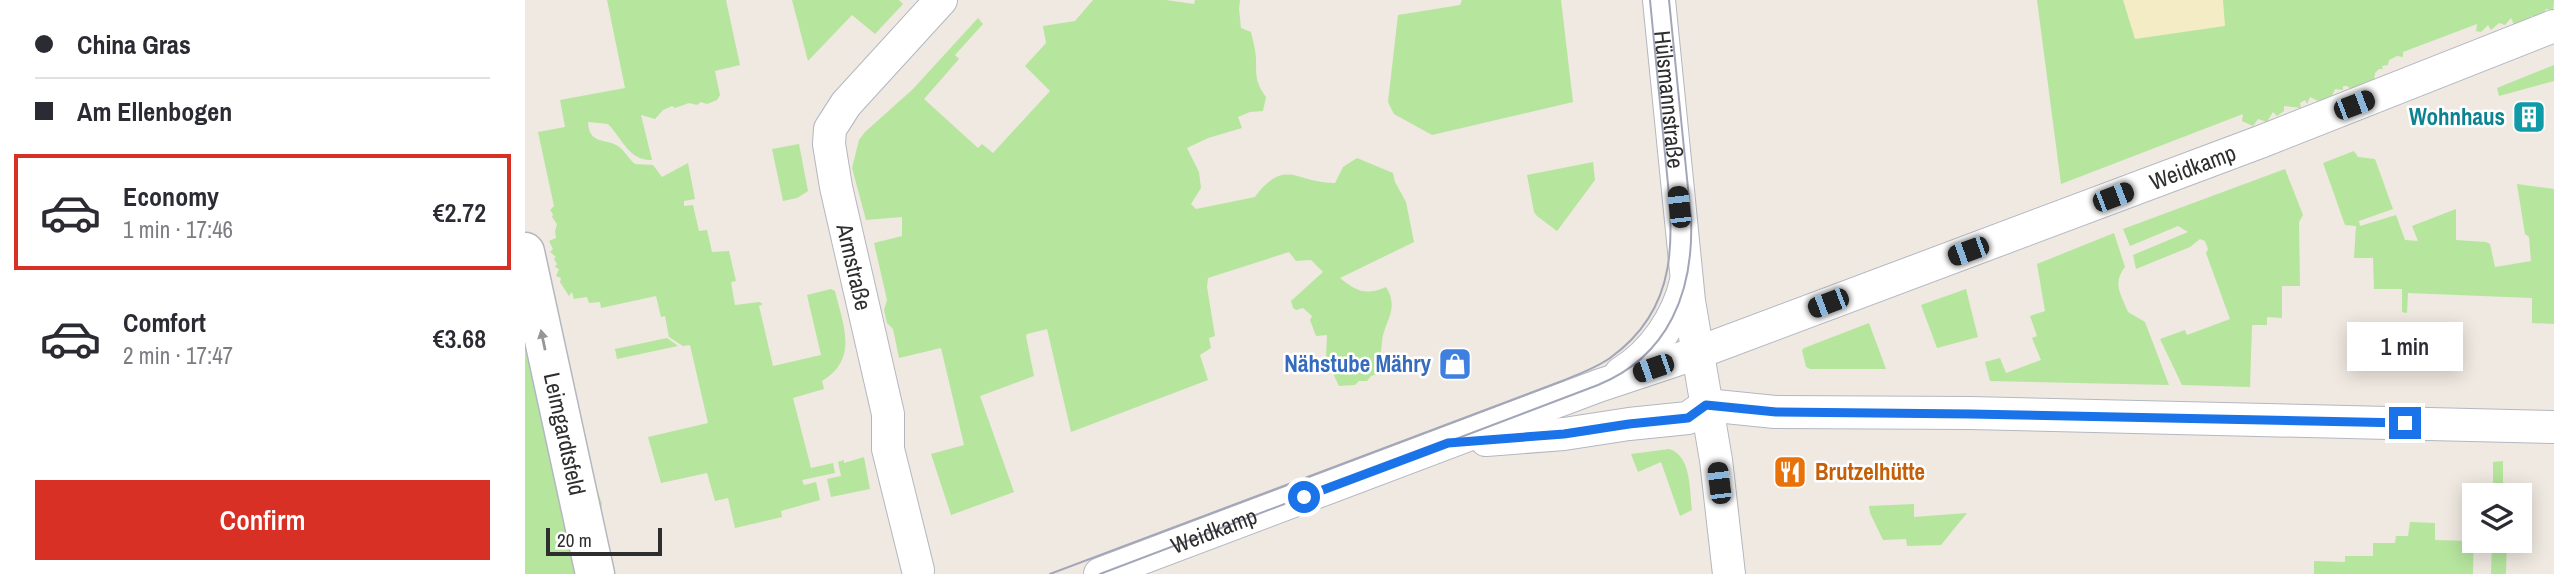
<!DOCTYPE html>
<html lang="en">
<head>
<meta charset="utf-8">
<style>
  body { margin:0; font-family:"Archivo Narrow",sans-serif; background:#f2f2f3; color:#2b2b33; height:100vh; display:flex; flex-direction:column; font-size:26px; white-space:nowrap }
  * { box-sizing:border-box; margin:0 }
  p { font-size:23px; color:#7c7c81 }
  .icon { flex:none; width:38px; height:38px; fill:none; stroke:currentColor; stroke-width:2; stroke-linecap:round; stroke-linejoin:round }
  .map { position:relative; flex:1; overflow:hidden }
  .details { display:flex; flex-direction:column; background:#fff; width:525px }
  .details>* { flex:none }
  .banner { display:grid; align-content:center; height:154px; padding:0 35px; background:#fff }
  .tools { position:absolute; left:1937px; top:483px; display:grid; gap:14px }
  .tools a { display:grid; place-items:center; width:70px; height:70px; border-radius:0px; background:#fff; box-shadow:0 4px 18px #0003; font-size:35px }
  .scale { position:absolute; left:21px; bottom:18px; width:116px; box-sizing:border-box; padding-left:7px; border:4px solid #2e2e2e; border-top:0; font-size:19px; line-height:24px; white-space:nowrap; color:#2e2e2e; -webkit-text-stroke:5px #fff; paint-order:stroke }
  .end { position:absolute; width:32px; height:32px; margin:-16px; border:9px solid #1a73e8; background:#fff; box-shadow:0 0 0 4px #fff }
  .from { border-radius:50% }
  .bubble { position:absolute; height:49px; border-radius:0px; background:#fff; box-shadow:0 4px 18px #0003; font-size:23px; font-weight:600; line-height:49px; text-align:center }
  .car { position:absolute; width:21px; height:42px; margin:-21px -10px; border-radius:9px; box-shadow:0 0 5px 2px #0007; background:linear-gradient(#222 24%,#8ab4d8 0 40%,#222 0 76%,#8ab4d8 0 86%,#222 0) }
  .banner b { display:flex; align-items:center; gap:24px; height:66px; font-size:26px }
  .banner b+b { border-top:2px solid #e1e1e2 }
  .banner i { width:18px; height:18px; background:#2b2b33 }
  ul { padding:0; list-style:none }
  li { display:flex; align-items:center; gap:21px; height:116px; margin:0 14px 10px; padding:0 21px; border:4px solid transparent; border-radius:0px }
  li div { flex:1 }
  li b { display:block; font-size:26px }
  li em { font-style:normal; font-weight:600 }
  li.current { border-color:#d93025 }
  li>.icon { width:63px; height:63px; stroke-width:1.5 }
  .primary-button { display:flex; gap:14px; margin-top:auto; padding:14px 35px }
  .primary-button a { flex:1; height:80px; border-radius:0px; background:#d93025; color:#fff; font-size:28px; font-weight:600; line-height:80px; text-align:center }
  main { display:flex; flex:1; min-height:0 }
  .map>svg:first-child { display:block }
  .green { fill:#b6e59e }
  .sand { fill:#f3ecc5 }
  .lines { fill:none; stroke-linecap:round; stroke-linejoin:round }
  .minor-casing { stroke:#b4b7c1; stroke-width:34 }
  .secondary-casing { stroke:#b4b7c1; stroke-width:41 }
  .minor { stroke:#fff; stroke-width:32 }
  .secondary { stroke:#fff; stroke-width:38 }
  .tram { stroke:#a3a6b8; stroke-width:2 }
  .oneway { fill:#969696 }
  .route { stroke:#1a73e8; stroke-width:9 }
  .labels { text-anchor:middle; stroke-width:5; stroke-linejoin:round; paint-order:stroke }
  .street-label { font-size:23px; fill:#2e2e2e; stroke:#fff }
  .culture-label { font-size:23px; font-weight:bold; fill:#0d838f; stroke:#fff; text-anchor:end }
  .shop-label { font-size:23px; font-weight:bold; fill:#366cbe; stroke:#fff; text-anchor:end }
  .food-label { font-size:23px; font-weight:bold; fill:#c56008; stroke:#fff; text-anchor:start }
</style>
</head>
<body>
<main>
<section class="details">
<div class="banner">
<b><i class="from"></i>China Gras</b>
<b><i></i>Am Ellenbogen</b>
</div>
<ul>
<li class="current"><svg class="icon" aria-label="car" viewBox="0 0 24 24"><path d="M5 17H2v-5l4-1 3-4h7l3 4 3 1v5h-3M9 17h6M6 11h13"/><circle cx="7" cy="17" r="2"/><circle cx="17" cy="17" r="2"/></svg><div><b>Economy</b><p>1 min · 17:46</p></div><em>€2.72</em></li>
<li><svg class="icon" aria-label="car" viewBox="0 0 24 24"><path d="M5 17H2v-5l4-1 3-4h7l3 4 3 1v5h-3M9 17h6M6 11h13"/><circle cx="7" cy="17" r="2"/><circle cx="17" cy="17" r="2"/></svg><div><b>Comfort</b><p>2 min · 17:47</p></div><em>€3.68</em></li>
</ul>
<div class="primary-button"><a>Confirm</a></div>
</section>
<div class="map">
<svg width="2029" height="574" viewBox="0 0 2029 574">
  <rect width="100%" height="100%" fill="#efe9e1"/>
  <!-- green -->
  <g class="green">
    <path d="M82,0H201L215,65L190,71L195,95L192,100L182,104L176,102L172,105L164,103L150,108L147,106L138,110L130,119L116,115L127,160C104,161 97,138 83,124L63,122C64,145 80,138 93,146C99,150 104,159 110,164L128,165L137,177L163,163L170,199L159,201V206L168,205L174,231L182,230L187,252L204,251L211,281L206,282L210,305L234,302L238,304L234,306L248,366L296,355L282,295L306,289L310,291C318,325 334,359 297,381L299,389L268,398L286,468L308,463L310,473L277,480L279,485L291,482L295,500L256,511L257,517L210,528L203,498L190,501L182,473L136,483L123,437L183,423L165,345L158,346L144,337L140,316L136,317L131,296L76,308L75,302L64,303L62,297L49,299L47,292L44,296L35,282L36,278L31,276L34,269L30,267L32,264L29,259L31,257L25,252L28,249L24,241L31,238L30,231L32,224L27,217L28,214L25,210L29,206L13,132L40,127L35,100L100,88Z"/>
    <polygon points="267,0 374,0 378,4 350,34 327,15 283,61"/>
    <path d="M568,0H641L669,4L670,0H715L714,9L716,28L726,32C728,41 731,51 731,60C731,77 731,83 741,97L738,111L725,112L713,117L717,128L683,138L662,148L674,172L676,188L666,204L671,209L730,197C761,156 772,184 810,183L818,167L832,158L868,173L870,182L881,202L889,242L815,278C831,291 841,296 861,287C875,309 859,322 857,341C856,351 855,364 852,374L846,376L842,381H834L830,385L814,386L801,359L802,335L791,336L785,320L787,316L778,308L771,310L768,308L766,301L798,272L786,260L771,261L764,252L683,278L682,287L690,336L684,338L686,348L675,355L683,380L546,432L522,329L502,334L501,336L509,376L455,396L489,492L426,515L406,454L439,445L416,348L374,358L368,329L362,323L359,310L362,300L349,243L377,236V217L341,220L327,168L334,140L340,132L388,89L453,18L458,24L430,55L434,59L399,99L453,148L457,144L468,153L525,91L500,66L521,43L518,26L550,21Z"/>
    <polygon points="937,0 1036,0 1048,102 907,135 869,114 863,102 873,15 935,5"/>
    <polygon points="1512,0 2029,0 2028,10 2021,9 2017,17 2006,16 2006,20 1990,27 1986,18 1980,25 1974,23 1966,30 1963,25 1956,32 1951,31 1952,24 1878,52 1878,57 1872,56 1864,60 1863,65 1857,66 1858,69 1854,69 1850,73 1849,81 1828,91 1822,86 1818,86 1818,90 1810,89 1806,98 1793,101 1785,97 1782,104 1780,100 1775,103 1776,108 1759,106 1759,111 1752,116 1748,112 1742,122 1733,119 1728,126 1717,121 1718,114 1536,184"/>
    <polygon points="2029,65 2029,81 1974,96 1972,88"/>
    <polygon points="274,144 283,191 272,198 258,201 247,149"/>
    <polygon points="1829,151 1833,157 1850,159 1868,209 1834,221 1835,226 1871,215 1880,240 1893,241 1887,226 1931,209 1931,240 1961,242 1965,244 1970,267 2006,261 2004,237 2000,234 1992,184 2029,189 2029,324 2007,323 2007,298 1883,293 1882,313 1877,312 1877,289 1849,289 1848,258 1829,258 1831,226 1820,225 1798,163"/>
    <polygon points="1068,162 1070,180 1032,231 1012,216 1009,212 1002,175"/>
    <polygon points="1760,169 1778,215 1774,222 1775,286 1757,286 1757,318 1742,317 1742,325 1727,325 1725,387 1657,385 1635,339 1660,330 1662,335 1705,319 1681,253 1683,249 1680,241 1675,239 1665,247 1611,269 1608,255 1663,232 1653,226 1605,246 1598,229"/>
    <path d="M1589,233L1600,267C1587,284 1596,294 1603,312L1620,322L1644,385L1465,381L1460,362L1475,358L1481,373L1516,360L1507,338L1512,336L1505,316L1520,311L1512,264Z"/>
    <polygon points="0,267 52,490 72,490 77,504 58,574 0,574"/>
    <polygon points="1441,289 1453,337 1412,348 1396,305"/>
    <polygon points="1344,323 1361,369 1285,369 1281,367 1277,350 1279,348"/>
    <polygon points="142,338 153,346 92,359 90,349"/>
    <path d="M1144,449C1167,456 1164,490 1167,510L1155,516L1136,462L1113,472L1106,454Z"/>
    <polygon points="339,457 345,489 306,497 302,479 316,476 313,462 319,460 319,463"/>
    <polygon points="1978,461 1978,495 1968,495 1968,462"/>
    <polygon points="1389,504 1389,517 1442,513 1416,545 1382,546 1381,539 1358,540 1345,513 1344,506"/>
    <polygon points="1885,522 1910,523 1910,540 1943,541 1945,524 1949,523 1948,574 1789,574 1789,561 1820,562 1820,556 1848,556 1848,543 1870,543 1871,536 1883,536"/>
    <polygon points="1967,541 1982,541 1981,574 1966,574"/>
  </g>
  <!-- sand -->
  <polygon class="sand" points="1598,0 1698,0 1700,26 1610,39"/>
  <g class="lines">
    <defs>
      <g id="minor">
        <path id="s1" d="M1134,0L1164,301L1191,460L1204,574"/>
        <path d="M1096,373C1128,354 1153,317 1161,281"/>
        <polyline points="1181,405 1250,412 1445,413 2029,427"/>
        <polyline points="961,440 1039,434 1104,424 1163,418 1181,405"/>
        <polyline points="393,570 363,449 363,414 311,187 304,144 305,129 321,104 416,0"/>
        <path id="s2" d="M575,574L1073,386L1172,353L1735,142L2029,26"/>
      </g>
      <g id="secondary">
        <path id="s3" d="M0,252L70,574"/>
      </g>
    </defs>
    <!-- minor casing -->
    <use href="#minor" class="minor-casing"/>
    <!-- secondary casing -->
    <use href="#secondary" class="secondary-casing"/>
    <!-- minor -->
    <use href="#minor" class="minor"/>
    <!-- secondary -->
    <use href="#secondary" class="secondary"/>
    <!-- tram -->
    <g class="tram">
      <path d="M525,574L1037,381C1054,374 1071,368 1085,358C1158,306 1148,232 1140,154C1135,103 1130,51 1125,0"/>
      <path id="s4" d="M575,574L1073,385C1144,356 1169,291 1166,218L1144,0"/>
    </g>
  </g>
  <!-- one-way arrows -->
  <defs><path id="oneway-solid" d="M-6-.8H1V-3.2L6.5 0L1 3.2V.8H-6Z" transform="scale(1.75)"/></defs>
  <use class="oneway" href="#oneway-solid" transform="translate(18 340) rotate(-102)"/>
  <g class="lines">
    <!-- route -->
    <polyline class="route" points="779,497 923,443 1039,434 1104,424 1163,418 1181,405 1251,412 1445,414 1880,423"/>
  </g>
  <!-- icons -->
  <defs>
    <symbol id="building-square" viewBox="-11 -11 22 22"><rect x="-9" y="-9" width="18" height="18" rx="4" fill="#0f9aa8" stroke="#fff"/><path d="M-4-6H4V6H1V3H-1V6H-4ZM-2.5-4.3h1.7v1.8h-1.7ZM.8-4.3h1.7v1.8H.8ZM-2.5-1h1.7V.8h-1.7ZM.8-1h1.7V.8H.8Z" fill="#fff"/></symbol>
    <symbol id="shop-square" viewBox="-11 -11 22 22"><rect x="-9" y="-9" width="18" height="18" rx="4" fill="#3f7fe0" stroke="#fff"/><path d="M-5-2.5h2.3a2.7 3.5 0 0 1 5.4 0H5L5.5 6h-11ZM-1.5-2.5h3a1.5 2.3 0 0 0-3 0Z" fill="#fff"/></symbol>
    <symbol id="restaurant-square" viewBox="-11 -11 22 22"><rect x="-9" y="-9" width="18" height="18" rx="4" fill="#e8710a" stroke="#fff"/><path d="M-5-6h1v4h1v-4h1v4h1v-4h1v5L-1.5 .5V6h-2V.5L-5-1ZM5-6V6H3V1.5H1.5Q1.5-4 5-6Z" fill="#fff"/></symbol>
  </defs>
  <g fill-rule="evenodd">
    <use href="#building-square" x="1985" y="98" width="38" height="38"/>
    <use href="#shop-square" x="911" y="345" width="38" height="38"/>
    <use href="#restaurant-square" x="1246" y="453" width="38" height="38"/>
  </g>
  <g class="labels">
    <!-- street labels -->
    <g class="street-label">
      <text dy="8" stroke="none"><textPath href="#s1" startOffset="100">Hülsmannstraße</textPath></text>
      <text dy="8" stroke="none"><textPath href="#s2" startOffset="1166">Weidkamp</textPath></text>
      <text transform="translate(329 267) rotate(77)" y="8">Armstraße</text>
      <text dy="8" stroke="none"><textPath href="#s3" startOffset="186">Leimgardtsfeld</textPath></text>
      <text dy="8" stroke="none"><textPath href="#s4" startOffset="122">Weidkamp</textPath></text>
    </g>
    <!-- culture labels -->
    <g class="culture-label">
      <text x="1980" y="125">Wohnhaus</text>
    </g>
    <!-- shop labels -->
    <g class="shop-label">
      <text x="906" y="372">Nähstube Mähry</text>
    </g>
    <!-- food labels -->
    <g class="food-label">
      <text x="1290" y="480">Brutzelhütte</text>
    </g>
  </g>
</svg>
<div class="tools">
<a><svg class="icon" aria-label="layers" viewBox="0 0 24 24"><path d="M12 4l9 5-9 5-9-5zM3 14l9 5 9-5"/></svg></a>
</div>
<div class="scale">20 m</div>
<i class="end from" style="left:779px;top:497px"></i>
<i class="end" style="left:1880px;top:423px"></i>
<div class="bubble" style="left:1822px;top:322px;width:116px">1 min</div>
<i class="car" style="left:1829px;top:105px;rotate:69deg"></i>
<i class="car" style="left:1588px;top:197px;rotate:69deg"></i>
<i class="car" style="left:1154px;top:207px;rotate:354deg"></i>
<i class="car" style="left:1443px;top:251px;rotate:250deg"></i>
<i class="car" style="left:1303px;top:303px;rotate:249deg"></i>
<i class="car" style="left:1128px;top:368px;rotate:251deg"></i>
<i class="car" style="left:1194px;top:483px;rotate:353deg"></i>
</div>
</main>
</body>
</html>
